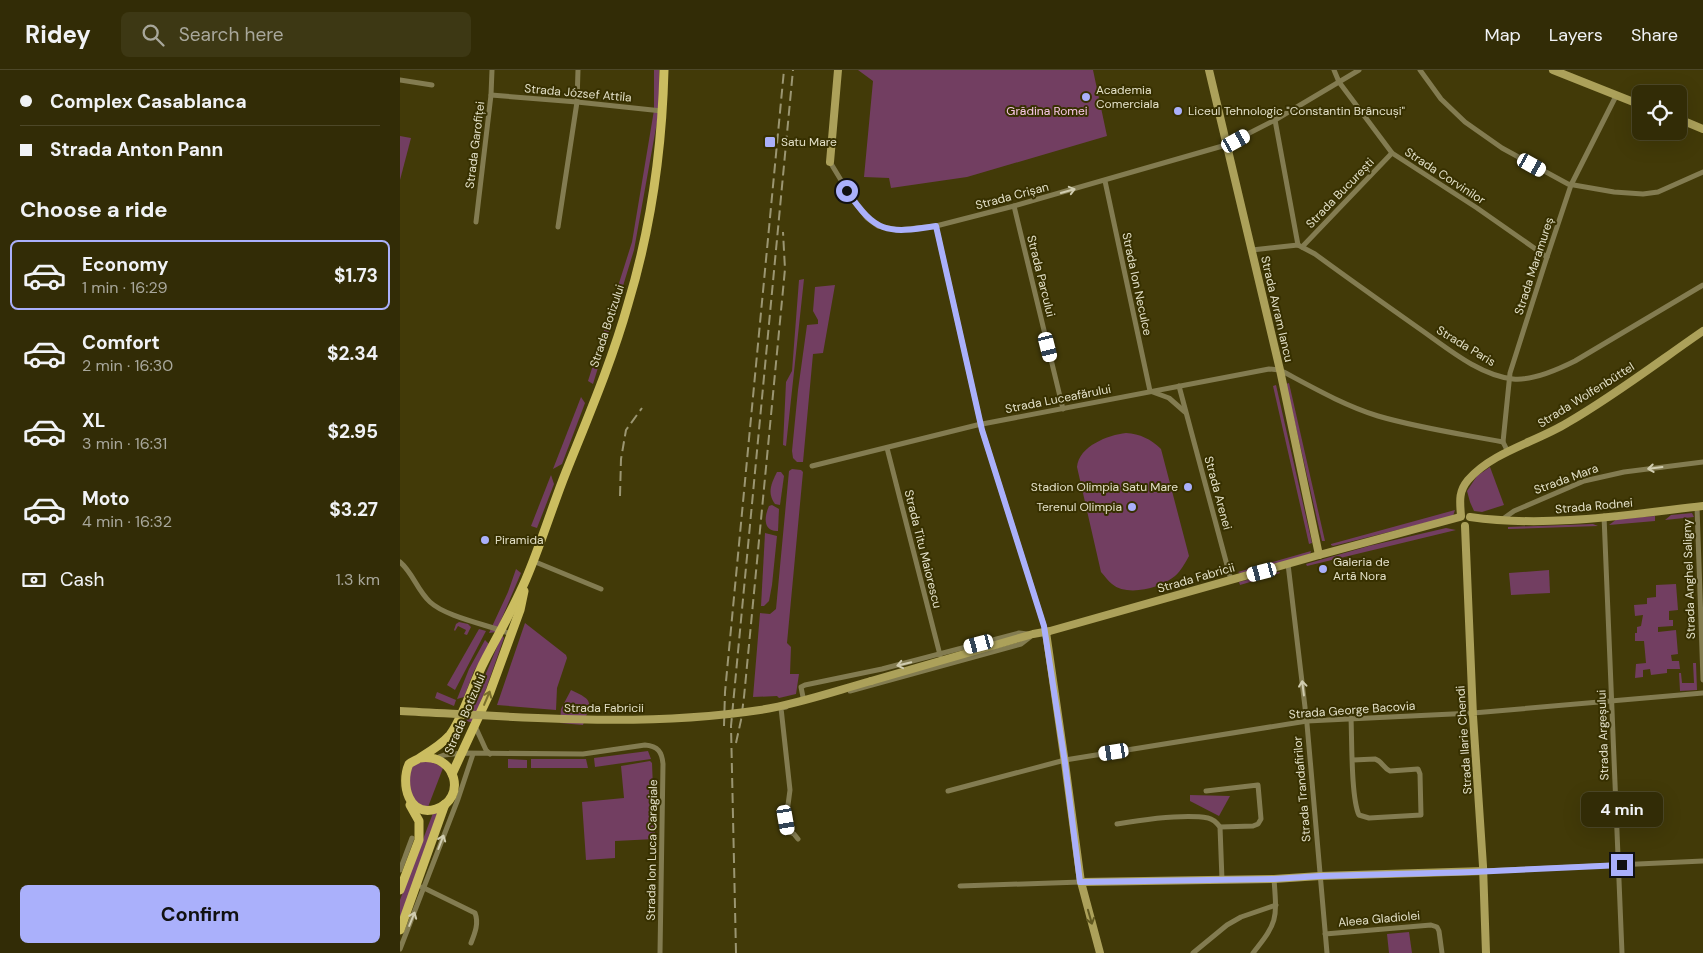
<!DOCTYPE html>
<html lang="en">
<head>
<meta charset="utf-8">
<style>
  body { margin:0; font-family:"DM Sans",sans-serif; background:#3d3814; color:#f1f3f6; height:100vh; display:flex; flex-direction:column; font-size:19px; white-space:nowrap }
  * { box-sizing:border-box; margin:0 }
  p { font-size:16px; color:#a8a79b }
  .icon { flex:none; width:28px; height:28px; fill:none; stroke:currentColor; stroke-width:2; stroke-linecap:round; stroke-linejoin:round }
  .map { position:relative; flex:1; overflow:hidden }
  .drawer { display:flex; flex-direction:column; background:#322c06; width:400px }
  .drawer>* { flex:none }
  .hud { display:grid; align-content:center; height:110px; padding:0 20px; background:#322c06 }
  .buttons { position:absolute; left:1232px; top:15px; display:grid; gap:10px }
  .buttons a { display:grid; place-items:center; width:55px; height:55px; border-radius:8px; background:#322c06; box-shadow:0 5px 20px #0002,0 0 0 1px #4d4828; font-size:25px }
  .end { position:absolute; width:22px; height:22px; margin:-11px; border:6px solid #aab0fb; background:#111; box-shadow:0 0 0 2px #111 }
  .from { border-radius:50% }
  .bubble { position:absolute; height:35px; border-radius:8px; background:#322c06; box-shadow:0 5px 20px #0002,0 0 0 1px #4d4828; font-size:16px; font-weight:700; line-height:35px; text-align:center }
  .car { position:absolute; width:15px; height:30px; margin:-15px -8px; border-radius:6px; box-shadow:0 0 4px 1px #0007; background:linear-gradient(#fff 24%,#345 0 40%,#fff 0 76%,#345 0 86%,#fff 0) }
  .hud b { display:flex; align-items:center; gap:18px; height:48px; font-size:19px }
  .hud b+b { border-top:1px solid #4d4828 }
  .hud i { width:12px; height:12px; background:#f1f3f6 }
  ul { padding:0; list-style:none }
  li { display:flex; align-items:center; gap:15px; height:70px; margin:0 10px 8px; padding:0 10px; border:2px solid transparent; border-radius:8px }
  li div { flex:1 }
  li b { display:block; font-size:19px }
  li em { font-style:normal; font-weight:700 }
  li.selected { border-color:#aab0fb }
  li>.icon { width:45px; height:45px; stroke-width:1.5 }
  h2 { padding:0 20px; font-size:22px; line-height:60px }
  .pay { display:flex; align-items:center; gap:12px; height:55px; padding:0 20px; font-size:19px }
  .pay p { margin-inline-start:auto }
  .cta { display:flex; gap:10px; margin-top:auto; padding:10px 20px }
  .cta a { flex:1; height:58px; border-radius:8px; background:#aab0fb; color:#111; font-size:20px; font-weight:700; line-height:58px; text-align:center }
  header { display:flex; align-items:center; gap:30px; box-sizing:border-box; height:70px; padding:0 25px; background:#322c06; border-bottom:1px solid #4d4828 }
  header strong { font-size:24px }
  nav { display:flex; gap:28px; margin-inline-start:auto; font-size:18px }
  .search { width:350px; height:45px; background:#3d3814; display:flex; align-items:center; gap:12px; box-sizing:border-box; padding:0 18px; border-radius:8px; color:#a8a79b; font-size:19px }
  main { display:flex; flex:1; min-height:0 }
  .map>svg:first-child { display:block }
  .green { fill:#723e61 }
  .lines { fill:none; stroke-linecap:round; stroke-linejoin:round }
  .street { stroke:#837c51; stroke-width:5 }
  .secondary { stroke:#aca15a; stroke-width:8 }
  .primary { stroke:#cbbd60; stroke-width:9 }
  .rail { stroke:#9b9672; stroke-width:2; stroke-dasharray:10 5; stroke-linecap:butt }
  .secondary-bridge { stroke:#aca15a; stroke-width:8 }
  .oneway { stroke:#d0ccaf }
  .oneway2 { stroke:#7a6f2b }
  .oneway3 { stroke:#605820 }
  .route { stroke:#aab0fb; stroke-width:6 }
  .poi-dot { fill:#aab0fb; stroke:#373000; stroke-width:2 }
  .labels { text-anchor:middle; stroke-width:4; stroke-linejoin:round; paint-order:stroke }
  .poi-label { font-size:12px; fill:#e3e0c7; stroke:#373000; text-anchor:start }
  .street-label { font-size:12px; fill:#e3e0c7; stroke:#373000 }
  .park-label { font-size:12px; fill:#f8c8e6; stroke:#373000 }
</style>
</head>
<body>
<header>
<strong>Ridey</strong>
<div class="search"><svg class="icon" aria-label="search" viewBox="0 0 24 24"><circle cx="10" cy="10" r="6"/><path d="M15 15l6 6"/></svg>Search here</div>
<nav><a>Map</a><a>Layers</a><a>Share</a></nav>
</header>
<main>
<section class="drawer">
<div class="hud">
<b><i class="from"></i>Complex Casablanca</b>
<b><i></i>Strada Anton Pann</b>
</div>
<h2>Choose a ride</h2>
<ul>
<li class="selected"><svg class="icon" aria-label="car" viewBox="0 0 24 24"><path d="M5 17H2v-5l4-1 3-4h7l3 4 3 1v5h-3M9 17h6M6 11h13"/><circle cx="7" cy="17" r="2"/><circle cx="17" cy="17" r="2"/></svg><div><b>Economy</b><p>1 min · 16:29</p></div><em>$1.73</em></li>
<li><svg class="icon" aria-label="car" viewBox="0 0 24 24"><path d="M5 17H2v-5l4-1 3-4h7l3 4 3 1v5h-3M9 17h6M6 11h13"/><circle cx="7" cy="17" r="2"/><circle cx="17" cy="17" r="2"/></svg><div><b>Comfort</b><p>2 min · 16:30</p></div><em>$2.34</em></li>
<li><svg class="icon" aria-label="car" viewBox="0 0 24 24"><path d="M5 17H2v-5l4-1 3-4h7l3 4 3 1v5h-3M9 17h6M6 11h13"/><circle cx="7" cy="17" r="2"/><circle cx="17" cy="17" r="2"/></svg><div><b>XL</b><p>3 min · 16:31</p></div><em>$2.95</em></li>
<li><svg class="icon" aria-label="car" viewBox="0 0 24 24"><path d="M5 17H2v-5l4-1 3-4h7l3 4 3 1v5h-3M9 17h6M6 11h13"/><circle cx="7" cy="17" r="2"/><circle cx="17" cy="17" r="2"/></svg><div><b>Moto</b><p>4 min · 16:32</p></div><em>$3.27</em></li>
</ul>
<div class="pay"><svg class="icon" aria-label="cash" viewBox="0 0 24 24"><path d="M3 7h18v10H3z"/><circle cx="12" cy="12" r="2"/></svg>Cash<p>1.3 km</p></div>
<div class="cta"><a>Confirm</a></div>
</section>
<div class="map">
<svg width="1303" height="883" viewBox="0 0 1303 883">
  <rect width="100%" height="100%" fill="#423a08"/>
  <!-- green -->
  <g class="green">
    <polygon points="254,0 259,0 259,41 234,180 193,314 188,311 232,172 254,40"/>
    <polygon points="458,0 693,0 707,66 567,107 491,118 489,108 464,107 473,11"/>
    <polygon points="0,66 11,68 0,110"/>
    <polygon points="404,209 386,376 383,375 386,312 392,301 399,210"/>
    <polygon points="435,215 423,283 413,284 403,392 397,392 393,388 392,381 398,320 407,255 418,254 418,250 413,241 415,217"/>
    <polygon points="889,313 925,471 922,471 886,314"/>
    <polygon points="876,315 912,473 909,474 873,316"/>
    <polygon points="181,327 185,333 162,394 153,399"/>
    <path d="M726,363C740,364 751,369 761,379L789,486C785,493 781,501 775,506C761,518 727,527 712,514C708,511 705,506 701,502L677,397C679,376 708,365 726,363Z"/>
    <polygon points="1090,397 1104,435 1082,442 1074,441 1070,432 1067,421 1077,406"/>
    <polygon points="392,399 401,400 403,402 387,573 391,577 390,604 399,604 396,624 379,628 377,626 353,627 360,543 370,544 376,539 389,401"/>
    <path d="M377,402H381L384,406L380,435L375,434C367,423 371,414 377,402Z"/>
    <polygon points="151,405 154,414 137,458 131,456"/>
    <path d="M372,435L379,439L378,461C363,462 364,447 369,436Z"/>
    <polygon points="1055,440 1053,446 933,476 931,475 931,474"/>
    <polygon points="1292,443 1294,447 1265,450 1271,445"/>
    <polygon points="1255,446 1255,451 1209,455 1217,449"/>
    <polygon points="1193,454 1198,456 1108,459 1108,457"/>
    <polygon points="1046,458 1056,460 907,496 906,494 969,476"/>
    <polygon points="365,463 377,466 372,515 369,531 364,536 361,536"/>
    <polygon points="911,481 910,484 841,504 838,502"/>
    <polygon points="116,499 121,503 96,562 89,563 108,522"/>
    <polygon points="1149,500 1150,523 1111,525 1109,503"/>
    <polygon points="879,502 880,503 840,515 839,512"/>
    <polygon points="1276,514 1278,540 1269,541 1269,550 1273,550 1273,556 1258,557 1258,562 1276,560 1278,584 1271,585 1272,591 1279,591 1280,599 1267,599 1267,603 1251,605 1250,599 1243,600 1243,607 1235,608 1236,594 1246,593 1244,571 1235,571 1235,563 1237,563 1237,557 1241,556 1243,545 1235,546 1234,535 1247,534 1247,528 1256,527 1256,515"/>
    <polygon points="59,552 68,554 71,557 67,565 64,564 66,560 58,556 55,561 54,560 56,554"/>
    <polygon points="125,553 166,585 167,588 157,618 156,640 97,635"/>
    <polygon points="79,559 86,561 55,620 47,615"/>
    <polygon points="102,565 104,568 74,653 66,651"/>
    <polygon points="85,570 90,575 74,601 64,627 57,629 69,599"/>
    <polygon points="1293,593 1296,593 1297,620 1280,621 1279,603 1281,603 1282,613 1294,613"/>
    <path d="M171,620C195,631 191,632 183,655L160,653L161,639Z"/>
    <polygon points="37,622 56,630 54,636 35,628"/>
    <polygon points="248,681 251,689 195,697 194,688"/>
    <polygon points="108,689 127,690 127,698 108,698"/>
    <polygon points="131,689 186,689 188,698 131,698"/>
    <polygon points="31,691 43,698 28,737 15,735 3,707 14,693"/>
    <polygon points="250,691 252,693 255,769 215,771 215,788 186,790 182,732 224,728 221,696"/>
    <polygon points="790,725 830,726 819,746 790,731"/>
    <polygon points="40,742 0,848 0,830 33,743"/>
    <polygon points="1009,862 1012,883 989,883 987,864"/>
  </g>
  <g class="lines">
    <!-- street -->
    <g class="street">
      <polyline points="934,0 939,12 992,83 1077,138 1147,187"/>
      <polyline points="1020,0 1041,29 1065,52 1102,78 1168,114 1214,122 1243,124 1258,122 1303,102"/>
      <polyline points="0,10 32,15"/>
      <polyline points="91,25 177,32 262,41"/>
      <polyline points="875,50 898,175"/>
      <polyline points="430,92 453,130 467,148 478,156 498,160 536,156 614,136 826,75 875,50 959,0"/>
      <polyline points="705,111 750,321 769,328 785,342"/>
      <polyline points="614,136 663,339"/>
      <polyline points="76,152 91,25 92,0"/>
      <polyline points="536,156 582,360 646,562"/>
      <polyline points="158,157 177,32 178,0"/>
      <polyline points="902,177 992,83"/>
      <path d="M852,180L898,175L915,184C949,209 983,233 1017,257C1046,277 1078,305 1113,309C1132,311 1159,299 1175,291L1303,215"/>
      <polyline points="779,316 831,510"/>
      <polyline points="487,378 540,585"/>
      <polyline points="1108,382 1103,372 1110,303 1147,187 1171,115 1216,26"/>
      <path d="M412,396L577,355L869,299L880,300C912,317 943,335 978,346C1019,358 1061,364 1103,372"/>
      <polyline points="1297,437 1303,610"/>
      <polyline points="1204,446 1222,883"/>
      <polyline points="1100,451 1114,441 1184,411 1224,402 1303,392"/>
      <polyline points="133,491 201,519"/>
      <path d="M0,492C13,503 17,520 30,532C46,547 89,555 111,564"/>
      <polyline points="888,494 907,654 927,883"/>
      <polyline points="450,621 621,574 630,567"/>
      <polyline points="407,630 403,627 401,617 405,615 482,599 619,563 628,564"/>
      <polyline points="386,637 381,638 390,720 386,750 388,761 394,764 398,769"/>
      <path d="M951,648C952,670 951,728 959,745L969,748L1021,745L1020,704L1018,699L990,701C983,698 982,691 975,689L953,690"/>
      <polyline points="75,656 86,680 90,684"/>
      <path d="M36,688L44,685L63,683L183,684L245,675C258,676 262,682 263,694L260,883"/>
      <polyline points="548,721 665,690 907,651 1073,643 1303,623"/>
      <polyline points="806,721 858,715 861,749 858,754 853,756 820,757"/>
      <path d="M717,754C741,750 785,744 808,748C813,749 817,753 820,757L822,810"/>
      <polyline points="0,800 12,768"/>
      <polyline points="1084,801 1303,791"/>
      <polyline points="560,816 681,812"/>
      <path d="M22,817L75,843C79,853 75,863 71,873"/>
      <polyline points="925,864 1031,855 1037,857 1039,861 1042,883"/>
      <polyline points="0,879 58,729 73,684"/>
      <polyline points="793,883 827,855 841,847 876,835"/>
      <path d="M853,883C878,852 877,849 874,809"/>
    </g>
    <!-- secondary -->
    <g class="secondary">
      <polyline points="809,0 880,300 919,485"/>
      <polyline points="1153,0 1241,35"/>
      <polyline points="1279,49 1303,59"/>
      <polyline points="430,92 438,0"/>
      <path d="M1061,446C1060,432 1058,422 1068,410C1092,382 1136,372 1167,353C1214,326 1258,292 1303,261"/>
      <path d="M1070,447C1147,458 1226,445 1303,436"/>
      <polyline points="1065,456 1073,646 1083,796 1086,883"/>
      <polyline points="646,562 665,693 681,812 700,883"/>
      <polyline points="471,611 633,564 650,561 919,485 1060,447"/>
      <polyline points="681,812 874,809 920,806 1084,801"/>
    </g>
    <!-- primary -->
    <g class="primary">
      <path d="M20,688C57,683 67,729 36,739C9,748 0,714 9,694C13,691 17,690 21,687C31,681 42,674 50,665C64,646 73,612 85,590C99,563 114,537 126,509C141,474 152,437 166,402C188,347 212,291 228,234C251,158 262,80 264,0"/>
      <polyline points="52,704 90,622 120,540 124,521"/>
      <polyline points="0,820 19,770 19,751 10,735"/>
      <polyline points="0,860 45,734"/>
    </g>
    <!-- rail -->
    <g class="rail">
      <polyline points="220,426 221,389 226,360 242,338"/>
      <polyline points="324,656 325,622 384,0"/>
      <polyline points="336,673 341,650 344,627 385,199 383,162"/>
      <polyline points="336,883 331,656 393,0"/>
    </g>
    <!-- secondary-bridge -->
    <path class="secondary-bridge" d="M0,641C120,647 241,658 360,640C398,634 435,621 471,611"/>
  </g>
  <!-- one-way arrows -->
  <defs><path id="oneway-shaft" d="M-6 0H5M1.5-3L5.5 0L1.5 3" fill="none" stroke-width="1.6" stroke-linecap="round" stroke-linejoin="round" transform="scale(1.25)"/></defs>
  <g class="oneway">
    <use href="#oneway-shaft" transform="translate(668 121) rotate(-16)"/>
    <use href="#oneway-shaft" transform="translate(1255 398) rotate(173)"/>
    <use href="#oneway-shaft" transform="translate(504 594) rotate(166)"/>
    <use href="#oneway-shaft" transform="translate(903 618) rotate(-97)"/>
    <use href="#oneway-shaft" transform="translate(41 772) rotate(-69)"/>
    <use href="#oneway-shaft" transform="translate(12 849) rotate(-68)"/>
  </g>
  <use class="oneway2" href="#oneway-shaft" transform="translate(87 628) rotate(-67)"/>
  <use class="oneway3" href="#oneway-shaft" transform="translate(690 847) rotate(74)"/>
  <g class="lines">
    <!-- route -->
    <path class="route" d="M447,121C476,163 486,164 536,156L582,360L644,556L665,693L680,812L874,809L920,806L1072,802L1222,795"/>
  </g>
  <!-- markers -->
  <g class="poi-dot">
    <circle cx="686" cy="27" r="5"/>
    <circle cx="778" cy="41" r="5"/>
    <rect x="364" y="66" width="12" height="12" rx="2.5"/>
    <circle cx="788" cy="417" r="5"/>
    <circle cx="732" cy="437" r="5"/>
    <circle cx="85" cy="470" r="5"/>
    <circle cx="923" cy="499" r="5"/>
  </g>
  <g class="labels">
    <!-- poi labels -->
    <g class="poi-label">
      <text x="696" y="24">Academia<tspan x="696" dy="14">Comerciala</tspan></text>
      <text x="788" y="45">Liceul Tehnologic "Constantin Brâncuși"</text>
      <text x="381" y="76">Satu Mare</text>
      <text x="778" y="421" text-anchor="end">Stadion Olimpia Satu Mare</text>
      <text x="722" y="441" text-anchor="end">Terenul Olimpia</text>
      <text x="95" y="474">Piramida</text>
      <text x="933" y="496">Galeria de<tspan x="933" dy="14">Artă Nora</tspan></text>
    </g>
    <!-- street labels -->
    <g class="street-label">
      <text transform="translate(178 23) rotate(5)" y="4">Strada József Attila</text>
      <text transform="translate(75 75) rotate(-83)" y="4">Strada Garofiței</text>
      <text transform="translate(1045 106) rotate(33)" y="4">Strada Corvinilor</text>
      <text transform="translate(940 123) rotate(-46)" y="4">Strada București</text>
      <text transform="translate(612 126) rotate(-15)" y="4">Strada Crișan</text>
      <text transform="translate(1134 196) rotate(-72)" y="4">Strada Maramureș</text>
      <text transform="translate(641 206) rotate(76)" y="4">Strada Parcului</text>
      <text transform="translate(737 214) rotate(78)" y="4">Strada Ion Neculce</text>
      <text transform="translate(877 239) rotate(77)" y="4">Strada Avram Iancu</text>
      <text transform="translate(207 256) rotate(-72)" y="4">Strada Botizului</text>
      <text transform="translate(1066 276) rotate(31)" y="4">Strada Paris</text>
      <text transform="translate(1186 325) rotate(-32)" y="4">Strada Wolfenbüttel</text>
      <text transform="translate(658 329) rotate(-11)" y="4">Strada Luceafărului</text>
      <text transform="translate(1166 409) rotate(-20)" y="4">Strada Mara</text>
      <text transform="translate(818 423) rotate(75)" y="4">Strada Arenei</text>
      <text transform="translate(1194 436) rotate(-5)" y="4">Strada Rodnei</text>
      <text transform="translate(523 479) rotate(76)" y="4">Strada Titu Maiorescu</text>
      <text transform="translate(796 508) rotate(-16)" y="4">Strada Fabricii</text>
      <text transform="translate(1289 509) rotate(-92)" y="4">Strada Anghel Saligny</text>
      <text x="204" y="642">Strada Fabricii</text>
      <text transform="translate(952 640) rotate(-4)" y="4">Strada George Bacovia</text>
      <text transform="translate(65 644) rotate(-67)" y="4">Strada Botizului</text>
      <text transform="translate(1203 665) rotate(-92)" y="4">Strada Argeșului</text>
      <text transform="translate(1064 670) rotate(-94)" y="4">Strada Ilarie Chendi</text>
      <text transform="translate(902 719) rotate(-95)" y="4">Strada Trandafirilor</text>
      <text transform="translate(252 780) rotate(-89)" y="4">Strada Ion Luca Caragiale</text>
      <text transform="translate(979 849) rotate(-5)" y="4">Aleea Gladiolei</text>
    </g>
    <!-- park labels -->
    <g class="park-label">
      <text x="647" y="45">Grădina Romei</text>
    </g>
  </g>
</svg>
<div class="buttons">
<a><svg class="icon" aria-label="locate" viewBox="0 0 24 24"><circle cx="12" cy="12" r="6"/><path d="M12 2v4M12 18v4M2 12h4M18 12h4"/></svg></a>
</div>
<i class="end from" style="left:447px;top:121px"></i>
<i class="end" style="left:1222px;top:795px"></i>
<div class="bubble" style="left:1181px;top:722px;width:82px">4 min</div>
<i class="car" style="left:836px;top:71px;rotate:61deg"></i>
<i class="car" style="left:1132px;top:95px;rotate:119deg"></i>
<i class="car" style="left:648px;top:277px;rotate:166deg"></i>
<i class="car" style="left:862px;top:502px;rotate:255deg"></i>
<i class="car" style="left:579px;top:574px;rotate:255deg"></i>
<i class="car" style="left:714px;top:682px;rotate:261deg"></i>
<i class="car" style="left:386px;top:750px;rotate:170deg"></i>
</div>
</main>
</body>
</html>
